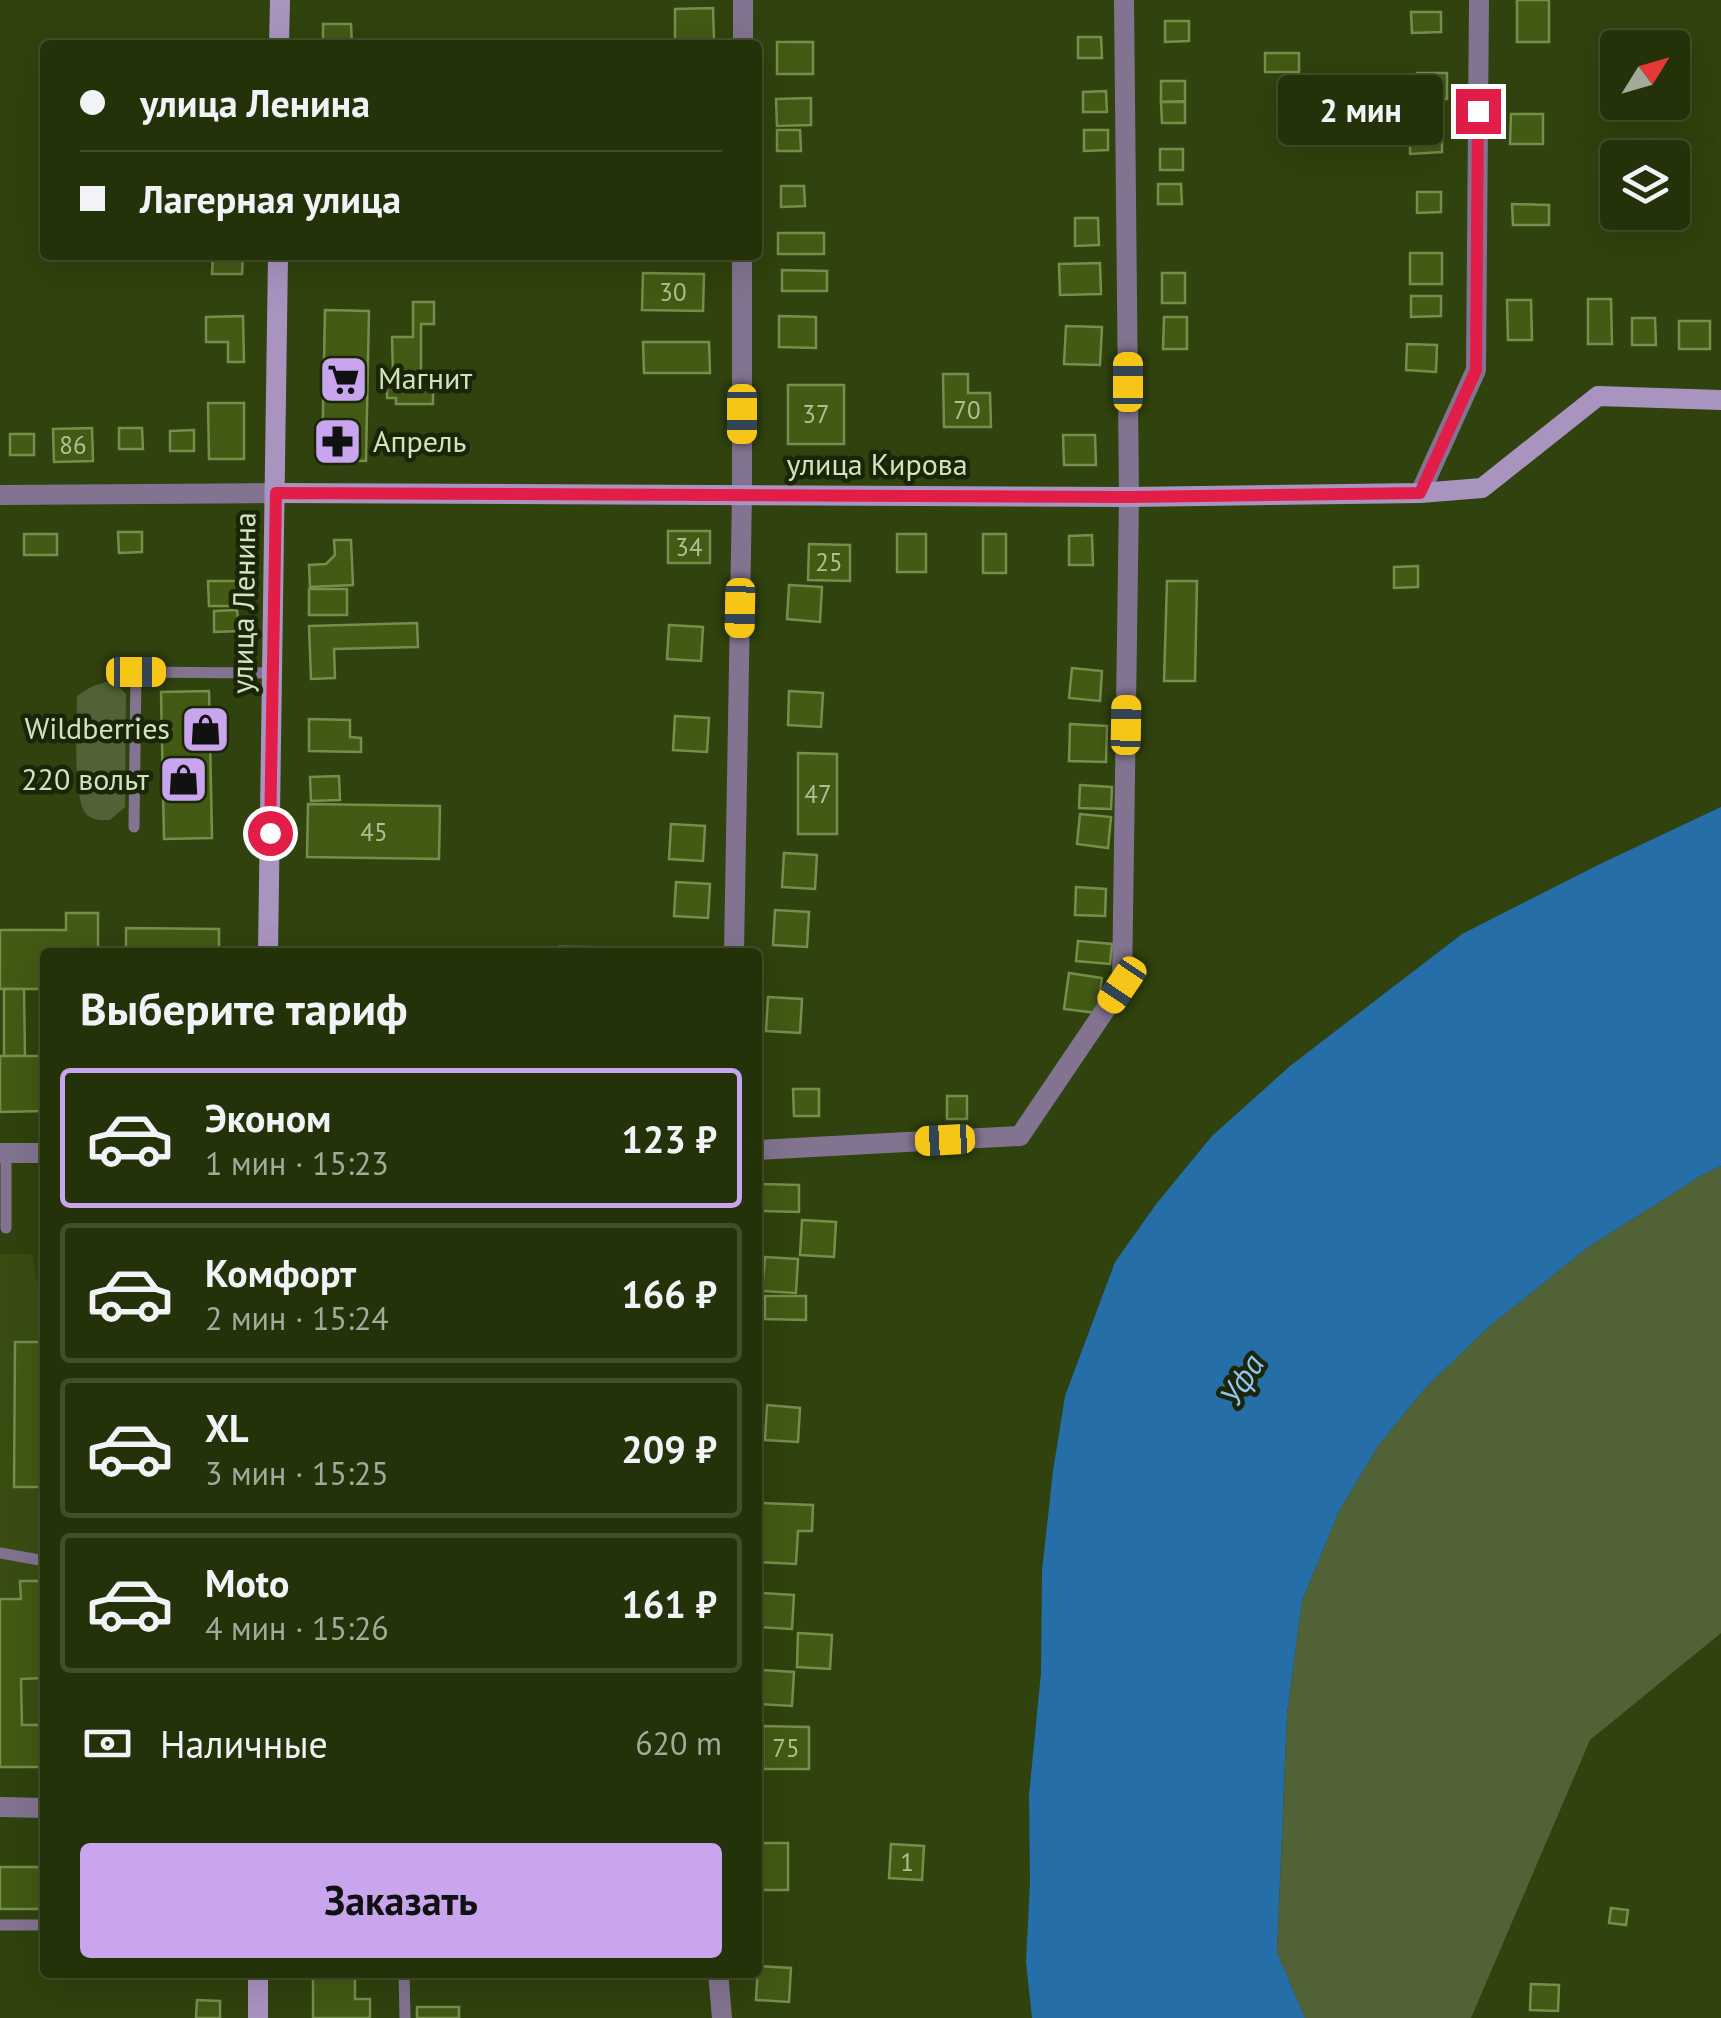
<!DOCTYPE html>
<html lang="ru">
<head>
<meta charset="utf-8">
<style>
  body { margin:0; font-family:"PT Sans",sans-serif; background:#303e18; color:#f1f3f6; height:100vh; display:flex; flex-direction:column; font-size:38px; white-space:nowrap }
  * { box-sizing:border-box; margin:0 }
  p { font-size:32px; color:#a3aa9c }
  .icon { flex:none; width:55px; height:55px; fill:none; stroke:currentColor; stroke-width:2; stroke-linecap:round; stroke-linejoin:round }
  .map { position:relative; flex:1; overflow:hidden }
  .details { position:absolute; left:40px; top:948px; width:722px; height:1030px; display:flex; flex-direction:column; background:#24320a; border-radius:10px; box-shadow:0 10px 40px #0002,0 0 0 2px #414d2b }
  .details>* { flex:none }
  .hud { position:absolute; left:40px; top:40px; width:722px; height:220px; border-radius:10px; box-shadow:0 10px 40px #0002,0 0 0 2px #414d2b; display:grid; align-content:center; height:220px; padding:0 40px; background:#24320a }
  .needle { width:65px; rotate:53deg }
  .fabs { position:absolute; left:1600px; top:30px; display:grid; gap:20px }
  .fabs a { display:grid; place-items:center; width:90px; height:90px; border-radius:10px; background:#24320a; box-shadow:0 10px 40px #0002,0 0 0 2px #414d2b; font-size:50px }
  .end { position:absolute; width:45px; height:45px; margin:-22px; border:12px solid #e11d48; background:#fff; box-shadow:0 0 0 5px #fff }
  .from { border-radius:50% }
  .bubble { position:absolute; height:70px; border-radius:10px; background:#24320a; box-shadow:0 10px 40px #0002,0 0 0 2px #414d2b; font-size:32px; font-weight:600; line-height:70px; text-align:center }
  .car { position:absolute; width:30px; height:60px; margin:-30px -15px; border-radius:12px; box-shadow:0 0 8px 2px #0007; background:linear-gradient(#f5c518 24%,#345 0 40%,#f5c518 0 76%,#345 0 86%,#f5c518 0) }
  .hud b { display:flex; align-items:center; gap:35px; height:95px; font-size:38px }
  .hud b+b { border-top:2px solid #414d2b }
  .hud i { width:25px; height:25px; background:#f1f3f6 }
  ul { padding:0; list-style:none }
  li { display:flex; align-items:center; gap:30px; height:140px; margin:0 20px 15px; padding:0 20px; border:5px solid #414d2b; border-radius:10px }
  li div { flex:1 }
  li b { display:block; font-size:38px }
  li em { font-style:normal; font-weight:600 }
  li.active { border-color:#c9a5ee }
  li>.icon { width:90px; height:90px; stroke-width:1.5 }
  h2 { padding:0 40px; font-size:45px; line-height:120px }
  .pay { display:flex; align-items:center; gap:25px; height:110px; padding:0 40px; font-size:38px }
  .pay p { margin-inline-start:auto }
  .action { display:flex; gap:20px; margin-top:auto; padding:20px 40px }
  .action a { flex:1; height:115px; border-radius:10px; background:#c9a5ee; color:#111; font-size:40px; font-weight:600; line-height:115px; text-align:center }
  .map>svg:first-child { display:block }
  .built { fill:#394d12 }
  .green { fill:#506236 }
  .water { fill:#256ea7 }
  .building { fill:#425a14; stroke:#748f4b; stroke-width:2.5 }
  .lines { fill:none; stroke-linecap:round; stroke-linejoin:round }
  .lane { stroke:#827490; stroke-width:11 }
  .street { stroke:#827490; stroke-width:20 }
  .secondary { stroke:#a994c0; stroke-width:20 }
  .route { stroke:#e11d48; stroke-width:12 }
  .labels { text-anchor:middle; stroke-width:9; stroke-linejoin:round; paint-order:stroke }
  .number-label { font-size:25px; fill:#afc094 }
  .poi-label { font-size:30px; fill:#d3e2bf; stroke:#1b2609; text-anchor:start }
  .street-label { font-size:30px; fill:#d3e2bf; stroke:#1b2609 }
  .water-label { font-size:32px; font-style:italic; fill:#91c5f4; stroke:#1b2609 }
</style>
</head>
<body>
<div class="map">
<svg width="1721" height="2018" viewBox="0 0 1721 2018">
  <rect width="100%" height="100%" fill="#30420d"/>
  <!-- built -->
  <polygon class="built" points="0,1254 32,1254 37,1283 45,1283 45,1767 0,1767"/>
  <!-- green -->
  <g class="green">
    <path d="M106,682L117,685L126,694L125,807L110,820C103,820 94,821 87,815C72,801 77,719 77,696L91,687Z"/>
    <polygon points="1721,1166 1721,1633 1590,1740 1471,2018 1305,2018 1277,1952 1287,1714 1302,1601 1339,1511 1378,1446 1427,1386 1490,1326 1587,1248 1704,1174"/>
  </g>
  <!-- water -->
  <polygon class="water" points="1721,807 1721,1166 1704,1174 1587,1248 1490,1326 1427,1386 1378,1446 1339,1511 1302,1601 1287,1714 1277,1952 1305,2018 1032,2018 1026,1962 1030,1883 1029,1795 1041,1673 1042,1571 1053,1471 1065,1396 1115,1262 1157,1203 1212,1136 1290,1066 1462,934 1600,864"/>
  <!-- building -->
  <g class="building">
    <rect x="1517" y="0" width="32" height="42"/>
    <polygon points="713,8 714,40 675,41 675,9"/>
    <polygon points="1411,12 1441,12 1441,32 1412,33"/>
    <polygon points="1165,21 1189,21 1189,41 1165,42"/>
    <polygon points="323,24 351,24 352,45 323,45"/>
    <polygon points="1078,37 1101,37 1102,58 1078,58"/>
    <rect x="777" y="42" width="36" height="32"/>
    <rect x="1265" y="53" width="34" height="19"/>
    <rect x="1417" y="73" width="30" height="26"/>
    <polygon points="1161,81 1185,81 1185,101 1161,102"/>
    <polygon points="1106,91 1107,112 1083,112 1083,92"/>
    <polygon points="811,98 811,125 777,126 776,99"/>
    <polygon points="1161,102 1185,102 1185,123 1162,123"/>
    <polygon points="1511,114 1543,114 1543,144 1510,144"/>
    <polygon points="1442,121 1442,152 1410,154 1410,122"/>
    <polygon points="777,130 800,130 801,151 777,151"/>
    <polygon points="1084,130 1108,130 1108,150 1084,151"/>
    <rect x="1160" y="149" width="23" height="21"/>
    <polygon points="1158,184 1181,184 1182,204 1158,204"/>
    <polygon points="781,186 804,186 805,206 781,207"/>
    <polygon points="1417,192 1441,192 1441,212 1417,213"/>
    <polygon points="1512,204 1549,205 1549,225 1513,225"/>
    <polygon points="1075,218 1098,218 1099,245 1075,246"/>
    <rect x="778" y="233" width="46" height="21"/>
    <rect x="1410" y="253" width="32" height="31"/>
    <polygon points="213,255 243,256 242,274 212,274"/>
    <polygon points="1100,263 1101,294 1060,295 1059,264"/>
    <polygon points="782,270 827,271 827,291 782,291"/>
    <polygon points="643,273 704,274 703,311 642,310"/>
    <rect x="1162" y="273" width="23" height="30"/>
    <polygon points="1411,296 1441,296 1441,316 1411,317"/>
    <polygon points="1588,299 1611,299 1612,344 1588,344"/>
    <polygon points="1507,300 1531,300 1532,340 1508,340"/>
    <polygon points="413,302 434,302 434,324 421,324 421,372 433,372 433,404 396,404 396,398 387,398 387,375 393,373 392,337 413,337"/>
    <polygon points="325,310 369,311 366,461 322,460"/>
    <polygon points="243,316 244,362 228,362 228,342 206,342 206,317"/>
    <polygon points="779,316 816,317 816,348 779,347"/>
    <polygon points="1164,317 1187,317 1187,349 1163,349"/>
    <polygon points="1632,318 1655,318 1656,345 1632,345"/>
    <rect x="1679" y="321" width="31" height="28"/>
    <polygon points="1066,326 1102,327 1100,365 1064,364"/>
    <polygon points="643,342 709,342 710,373 644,373"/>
    <polygon points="1407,344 1437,345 1436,372 1406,370"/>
    <polygon points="943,374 968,374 968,393 990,393 991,427 944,427"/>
    <rect x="788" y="385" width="56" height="59"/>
    <polygon points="208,403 244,403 244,459 209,459"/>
    <polygon points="92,428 93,461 54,462 53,429"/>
    <polygon points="119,428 142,428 143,449 119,449"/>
    <polygon points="194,430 194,451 170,451 170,431"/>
    <rect x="10" y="434" width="24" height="21"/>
    <polygon points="1063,435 1095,435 1096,465 1064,465"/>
    <rect x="668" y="531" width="42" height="32"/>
    <polygon points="118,532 142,532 142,552 119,553"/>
    <rect x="24" y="534" width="33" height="21"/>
    <rect x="897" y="534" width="29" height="38"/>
    <rect x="983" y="534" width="23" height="39"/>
    <polygon points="1092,535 1093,565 1069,565 1069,536"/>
    <polygon points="334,540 351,540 353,585 310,587 309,565 326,564 335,555"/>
    <polygon points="809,544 850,545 850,581 808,580"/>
    <polygon points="1418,566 1418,587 1394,588 1394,567"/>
    <polygon points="208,581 240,581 240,606 209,606"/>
    <polygon points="1167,581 1197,581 1195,681 1164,681"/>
    <polygon points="789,585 822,587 820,622 787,619"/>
    <rect x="309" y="589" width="38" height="26"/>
    <polygon points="237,610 239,631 214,632 214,611"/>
    <polygon points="417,623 418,647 334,649 335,678 311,679 309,626"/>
    <polygon points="669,625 703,627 701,661 667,659"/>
    <polygon points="1072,668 1102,671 1100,701 1069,698"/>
    <polygon points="209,691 212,838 164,839 161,692"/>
    <polygon points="789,691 823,693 821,727 788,725"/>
    <polygon points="675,716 709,718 707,752 673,750"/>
    <polygon points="309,719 350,720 350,737 361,738 361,752 309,751"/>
    <polygon points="1070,724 1107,726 1106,762 1069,761"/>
    <polygon points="798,753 837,754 837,834 798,834"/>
    <polygon points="339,776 340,800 311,801 310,777"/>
    <polygon points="1080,785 1112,787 1111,809 1079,808"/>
    <polygon points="308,804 440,806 439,859 307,857"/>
    <polygon points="1080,814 1111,817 1108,848 1077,844"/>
    <polygon points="671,824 705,826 703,861 669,859"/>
    <polygon points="784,853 817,855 815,889 782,887"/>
    <polygon points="676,882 710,884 708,918 674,916"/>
    <polygon points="1076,887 1106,889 1105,916 1075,915"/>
    <polygon points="775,910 809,912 807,947 773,945"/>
    <polygon points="66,913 98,913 98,952 45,952 45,989 0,989 0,930 66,930"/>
    <polygon points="126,928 219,929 219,952 126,952"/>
    <polygon points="1078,941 1112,944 1110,964 1076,961"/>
    <polygon points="1069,973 1102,978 1097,1013 1064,1009"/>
    <polygon points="4,989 24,989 25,1056 4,1056"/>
    <polygon points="768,997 802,999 800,1033 766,1031"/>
    <polygon points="0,1056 45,1056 45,1111 0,1112"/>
    <polygon points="793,1089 819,1089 819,1116 794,1116"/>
    <rect x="947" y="1096" width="20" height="23"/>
    <polygon points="760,1184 799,1185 799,1212 760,1211"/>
    <polygon points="802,1220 836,1222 834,1257 800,1255"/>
    <polygon points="765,1257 798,1259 796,1293 762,1291"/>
    <polygon points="765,1296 806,1296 806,1320 765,1319"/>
    <polygon points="15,1342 45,1342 45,1487 14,1487"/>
    <polygon points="767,1405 800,1408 798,1442 765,1440"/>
    <polygon points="760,1503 813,1505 812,1531 798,1531 796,1564 758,1562"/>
    <polygon points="20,1581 45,1581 45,1678 21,1679 22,1725 45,1725 45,1767 0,1767 0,1599 21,1599"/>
    <polygon points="761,1593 794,1595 792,1629 758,1627"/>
    <polygon points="798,1633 832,1635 830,1669 797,1667"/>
    <polygon points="760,1670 794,1672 792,1706 758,1704"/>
    <polygon points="763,1726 809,1727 809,1769 763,1769"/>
    <rect x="758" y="1843" width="30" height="47"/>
    <polygon points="891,1844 924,1846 922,1880 889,1878"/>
    <rect x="0" y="1867" width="45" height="42"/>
    <polygon points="1611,1908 1628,1910 1626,1925 1609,1923"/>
    <polygon points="758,1966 791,1968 789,2002 756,2000"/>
    <polygon points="313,1972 355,1972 355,1999 370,1999 370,2018 313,2018"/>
    <polygon points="1531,1984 1559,1985 1558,2011 1530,2010"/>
    <polygon points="197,2000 220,2001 220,2018 196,2018"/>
    <rect x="417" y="2007" width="42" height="11"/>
  </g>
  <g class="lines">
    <!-- lane -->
    <g class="lane">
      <polyline points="134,827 136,672 273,673"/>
      <polyline points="559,951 642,952"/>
      <polyline points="6,1228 6,1153"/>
      <polyline points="0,1553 45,1561"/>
      <polyline points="0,1925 45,1925"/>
      <polyline points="404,1972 405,2018"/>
    </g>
    <!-- street -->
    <g class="street">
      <polyline points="743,45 743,0"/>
      <polyline points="1420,493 1476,370 1479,0"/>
      <polyline points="0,495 276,493"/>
      <polyline points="734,952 742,494 742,255"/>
      <polyline points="758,1150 1020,1136 1122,985 1129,497 1124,0"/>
      <polyline points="0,1153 45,1153"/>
      <polyline points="0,1807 45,1808"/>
      <polyline points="718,1972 722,2018"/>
    </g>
    <!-- secondary -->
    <g class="secondary">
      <polyline points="279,45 280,0"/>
      <polyline points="276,493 1129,497 1420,493 1482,488 1598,396 1721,400"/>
      <polyline points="268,952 278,255"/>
      <polyline points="258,2018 258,1972"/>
    </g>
  </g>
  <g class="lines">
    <!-- route -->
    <polyline class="route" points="270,833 276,493 1129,497 1420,493 1476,370 1478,111"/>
  </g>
  <!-- icons -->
  <defs>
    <symbol id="supermarket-square" viewBox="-11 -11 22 22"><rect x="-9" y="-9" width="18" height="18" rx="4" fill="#c9a5ee" stroke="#1b2609"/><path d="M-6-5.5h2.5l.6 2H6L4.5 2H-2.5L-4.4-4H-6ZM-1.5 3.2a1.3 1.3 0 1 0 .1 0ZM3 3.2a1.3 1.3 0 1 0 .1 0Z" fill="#111"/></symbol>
    <symbol id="pharmacy-square" viewBox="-11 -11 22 22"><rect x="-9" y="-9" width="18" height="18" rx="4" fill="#c9a5ee" stroke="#1b2609"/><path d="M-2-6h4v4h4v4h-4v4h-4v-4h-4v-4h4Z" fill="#111"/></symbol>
    <symbol id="shop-square" viewBox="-11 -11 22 22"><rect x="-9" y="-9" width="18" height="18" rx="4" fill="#c9a5ee" stroke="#1b2609"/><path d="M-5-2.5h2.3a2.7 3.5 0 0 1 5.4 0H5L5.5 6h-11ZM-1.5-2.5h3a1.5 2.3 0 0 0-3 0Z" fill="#111"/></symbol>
  </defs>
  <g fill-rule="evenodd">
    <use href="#supermarket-square" x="316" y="352" width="55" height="55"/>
    <use href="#pharmacy-square" x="310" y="414" width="55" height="55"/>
    <use href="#shop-square" x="178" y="702" width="55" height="55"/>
    <use href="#shop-square" x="156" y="752" width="55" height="55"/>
  </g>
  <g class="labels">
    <!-- number labels -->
    <g class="number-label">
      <text x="673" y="301">30</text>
      <text x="967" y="419">70</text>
      <text x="816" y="423">37</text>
      <text x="73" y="454">86</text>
      <text x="689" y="556">34</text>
      <text x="829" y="571">25</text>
      <text x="818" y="803">47</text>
      <text x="374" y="841">45</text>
      <text x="786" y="1757">75</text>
      <text x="907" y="1871">1</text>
    </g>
    <!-- poi labels -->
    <g class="poi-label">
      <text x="378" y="389">Магнит</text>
      <text x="373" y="452">Апрель</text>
      <text x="170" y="739" text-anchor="end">Wildberries</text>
      <text x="149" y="790" text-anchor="end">220 вольт</text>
    </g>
    <!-- street labels -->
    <g class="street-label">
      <text x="877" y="475">улица Кирова</text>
      <text transform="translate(244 603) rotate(-89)" y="10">улица Ленина</text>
    </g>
    <!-- water labels -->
    <g class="water-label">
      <text transform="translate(1242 1380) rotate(-58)" y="11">Уфа</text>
    </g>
  </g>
</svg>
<div class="fabs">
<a><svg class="needle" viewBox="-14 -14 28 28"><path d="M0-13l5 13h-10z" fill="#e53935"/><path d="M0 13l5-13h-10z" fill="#a3aa9c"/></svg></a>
<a><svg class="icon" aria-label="layers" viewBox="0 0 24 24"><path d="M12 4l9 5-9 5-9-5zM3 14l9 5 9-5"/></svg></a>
</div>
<i class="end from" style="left:270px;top:833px"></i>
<i class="end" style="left:1478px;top:111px"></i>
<div class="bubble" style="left:1278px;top:75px;width:165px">2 мин</div>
<i class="car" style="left:1128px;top:382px;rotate:0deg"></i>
<i class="car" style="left:742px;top:414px;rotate:180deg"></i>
<i class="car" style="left:740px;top:608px;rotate:181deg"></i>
<i class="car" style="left:136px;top:672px;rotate:90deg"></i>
<i class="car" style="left:1126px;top:725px;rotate:1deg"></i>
<i class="car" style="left:1122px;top:985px;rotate:214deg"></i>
<i class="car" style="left:945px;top:1140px;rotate:267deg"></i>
<div class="hud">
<b><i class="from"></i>улица Ленина</b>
<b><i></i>Лагерная улица</b>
</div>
<section class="details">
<h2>Выберите тариф</h2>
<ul>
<li class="active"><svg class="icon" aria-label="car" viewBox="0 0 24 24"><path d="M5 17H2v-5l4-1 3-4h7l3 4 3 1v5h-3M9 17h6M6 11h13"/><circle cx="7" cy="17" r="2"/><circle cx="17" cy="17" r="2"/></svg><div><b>Эконом</b><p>1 мин · 15:23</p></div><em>123 ₽</em></li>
<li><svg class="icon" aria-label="car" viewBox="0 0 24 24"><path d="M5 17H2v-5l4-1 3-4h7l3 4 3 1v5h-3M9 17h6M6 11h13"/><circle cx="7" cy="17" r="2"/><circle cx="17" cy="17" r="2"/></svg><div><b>Комфорт</b><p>2 мин · 15:24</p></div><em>166 ₽</em></li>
<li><svg class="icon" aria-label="car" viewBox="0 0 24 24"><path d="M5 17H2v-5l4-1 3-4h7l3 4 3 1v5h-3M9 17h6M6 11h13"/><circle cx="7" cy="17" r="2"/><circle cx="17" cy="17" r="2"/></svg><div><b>XL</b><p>3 мин · 15:25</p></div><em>209 ₽</em></li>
<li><svg class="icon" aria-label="car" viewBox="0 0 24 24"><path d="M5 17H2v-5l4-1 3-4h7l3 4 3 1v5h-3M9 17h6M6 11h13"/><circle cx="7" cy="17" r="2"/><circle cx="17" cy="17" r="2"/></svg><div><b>Moto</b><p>4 мин · 15:26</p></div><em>161 ₽</em></li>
</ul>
<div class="pay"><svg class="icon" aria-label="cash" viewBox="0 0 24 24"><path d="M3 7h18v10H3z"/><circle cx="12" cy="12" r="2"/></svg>Наличные<p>620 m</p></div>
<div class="action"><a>Заказать</a></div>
</section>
</div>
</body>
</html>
